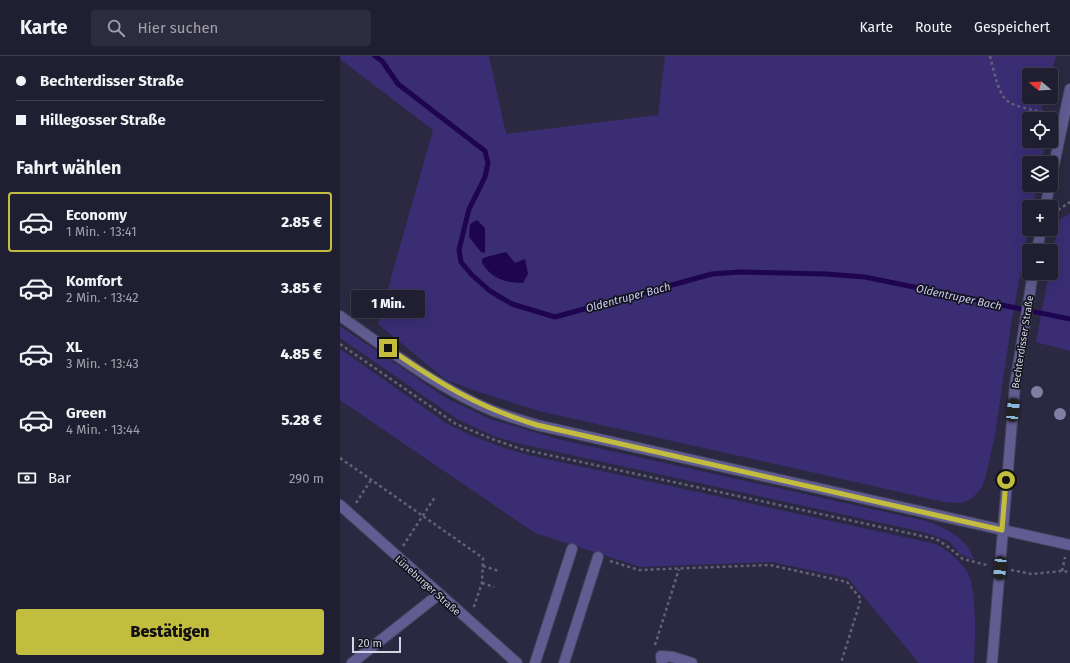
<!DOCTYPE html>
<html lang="de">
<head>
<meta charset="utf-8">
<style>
  body { margin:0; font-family:"Fira Sans",sans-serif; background:#2d2c3e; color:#f1f3f6; height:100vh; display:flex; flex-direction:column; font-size:15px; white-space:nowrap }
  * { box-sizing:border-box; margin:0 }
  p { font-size:13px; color:#a2a2ac }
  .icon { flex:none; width:22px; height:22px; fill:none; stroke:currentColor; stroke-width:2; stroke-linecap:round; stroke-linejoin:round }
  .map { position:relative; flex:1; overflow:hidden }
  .panel { display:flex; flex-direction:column; background:#201f32; width:340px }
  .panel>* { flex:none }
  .hud { display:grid; align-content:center; height:88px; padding:0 16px; background:#201f32 }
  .needle { width:26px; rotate:288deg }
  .fabs { position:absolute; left:682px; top:12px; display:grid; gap:8px }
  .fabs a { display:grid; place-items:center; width:36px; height:36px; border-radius:4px; background:#201f32; box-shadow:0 4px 16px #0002,0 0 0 1px #3d3d4d; font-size:20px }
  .scale { position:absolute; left:12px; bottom:10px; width:49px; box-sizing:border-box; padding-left:4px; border:2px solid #d5d4e4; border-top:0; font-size:11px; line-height:14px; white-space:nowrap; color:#d5d4e4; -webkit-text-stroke:3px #14141f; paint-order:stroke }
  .end { position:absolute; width:18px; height:18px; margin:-9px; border:5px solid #c2bd3f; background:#111; box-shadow:0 0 0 2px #111 }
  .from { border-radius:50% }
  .bubble { position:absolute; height:28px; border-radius:4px; background:#201f32; box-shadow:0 4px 16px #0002,0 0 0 1px #3d3d4d; font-size:13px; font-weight:800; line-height:28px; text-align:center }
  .car { position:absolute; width:12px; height:24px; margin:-12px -6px; border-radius:5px; box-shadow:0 0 3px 1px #0007; background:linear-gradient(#222 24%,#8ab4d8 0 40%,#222 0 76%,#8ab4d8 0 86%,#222 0) }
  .hud b { display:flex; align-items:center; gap:14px; height:38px; font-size:15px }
  .hud b+b { border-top:1px solid #3d3d4d }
  .hud i { width:10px; height:10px; background:#f1f3f6 }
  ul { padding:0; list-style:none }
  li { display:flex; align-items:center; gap:12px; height:60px; margin:0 8px 6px; padding:0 8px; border:2px solid transparent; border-radius:4px }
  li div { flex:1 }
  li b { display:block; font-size:15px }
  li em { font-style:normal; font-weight:800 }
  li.current { border-color:#c2bd3f }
  li>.icon { width:36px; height:36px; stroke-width:1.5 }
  h2 { padding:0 16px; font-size:18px; line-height:48px }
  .pay { display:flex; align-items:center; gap:10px; height:44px; padding:0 16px; font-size:15px }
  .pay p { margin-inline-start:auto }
  .primary-button { display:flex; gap:8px; margin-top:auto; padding:8px 16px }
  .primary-button a { flex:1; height:46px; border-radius:4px; background:#c2bd3f; color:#111; font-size:16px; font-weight:800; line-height:46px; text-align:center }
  header { display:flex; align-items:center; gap:24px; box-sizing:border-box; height:56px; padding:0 20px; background:#201f32; border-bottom:1px solid #3d3d4d }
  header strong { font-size:19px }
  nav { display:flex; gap:22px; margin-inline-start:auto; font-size:14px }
  .search { width:280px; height:36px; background:#2d2c3e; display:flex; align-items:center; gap:10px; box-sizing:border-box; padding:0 14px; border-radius:4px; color:#a2a2ac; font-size:15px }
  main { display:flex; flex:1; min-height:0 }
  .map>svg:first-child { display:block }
  .green { fill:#3a2d74 }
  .water { fill:#1e0451 }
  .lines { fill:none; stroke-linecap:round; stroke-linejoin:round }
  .stream { stroke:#1e0451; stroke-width:5 }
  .minor-casing { stroke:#46445c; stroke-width:12 }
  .path { stroke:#636177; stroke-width:2.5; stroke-dasharray:3 3; stroke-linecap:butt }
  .minor { stroke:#615c91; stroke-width:10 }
  .tree { fill:#817fa3 }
  .route { stroke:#c2bd3f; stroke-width:5 }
  .labels { text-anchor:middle; stroke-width:3.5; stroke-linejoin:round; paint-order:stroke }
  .street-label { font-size:10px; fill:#d5d4e4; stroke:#14141f }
  .water-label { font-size:11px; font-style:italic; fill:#ceccf8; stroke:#14141f }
</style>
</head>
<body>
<header>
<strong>Karte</strong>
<div class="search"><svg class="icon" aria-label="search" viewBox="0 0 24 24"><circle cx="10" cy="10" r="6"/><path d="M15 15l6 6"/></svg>Hier suchen</div>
<nav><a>Karte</a><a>Route</a><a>Gespeichert</a></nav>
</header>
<main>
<section class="panel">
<div class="hud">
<b><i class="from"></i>Bechterdisser Straße</b>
<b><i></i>Hillegosser Straße</b>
</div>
<h2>Fahrt wählen</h2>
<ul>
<li class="current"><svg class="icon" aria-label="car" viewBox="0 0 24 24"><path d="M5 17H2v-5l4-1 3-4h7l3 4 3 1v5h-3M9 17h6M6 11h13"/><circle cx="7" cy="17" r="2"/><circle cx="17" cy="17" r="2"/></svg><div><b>Economy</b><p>1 Min. · 13:41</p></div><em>2.85 €</em></li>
<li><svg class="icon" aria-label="car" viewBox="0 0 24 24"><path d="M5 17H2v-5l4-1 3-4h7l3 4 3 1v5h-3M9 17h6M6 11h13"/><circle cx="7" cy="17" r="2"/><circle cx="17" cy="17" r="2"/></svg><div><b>Komfort</b><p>2 Min. · 13:42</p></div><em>3.85 €</em></li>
<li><svg class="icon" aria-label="car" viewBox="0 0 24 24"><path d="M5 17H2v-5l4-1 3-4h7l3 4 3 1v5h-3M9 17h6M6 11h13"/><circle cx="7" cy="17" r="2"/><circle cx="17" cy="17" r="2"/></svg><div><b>XL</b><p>3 Min. · 13:43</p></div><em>4.85 €</em></li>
<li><svg class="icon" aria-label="car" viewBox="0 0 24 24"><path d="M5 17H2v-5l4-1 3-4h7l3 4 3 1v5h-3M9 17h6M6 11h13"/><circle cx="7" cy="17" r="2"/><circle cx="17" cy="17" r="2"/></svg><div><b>Green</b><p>4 Min. · 13:44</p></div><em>5.28 €</em></li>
</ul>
<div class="pay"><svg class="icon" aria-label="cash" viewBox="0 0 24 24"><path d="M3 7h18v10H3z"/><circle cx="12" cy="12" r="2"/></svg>Bar<p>290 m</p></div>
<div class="primary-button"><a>Bestätigen</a></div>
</section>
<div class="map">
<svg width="730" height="607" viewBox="0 0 730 607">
  <rect width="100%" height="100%" fill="#2b2942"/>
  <!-- green -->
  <g class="green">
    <polygon points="0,0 149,0 166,78 318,59 325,0 716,0 711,19 689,19 689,41 705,41 699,63 689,63 689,85 706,85 701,107 689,107 689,129 697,129 693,151 689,151 689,170 671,269 655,379 645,423 641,433 631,443 621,447 604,446 199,355 139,336 106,324 38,268 93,74 0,3"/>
    <polygon points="730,157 730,295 696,286 709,217 711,217 711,206 719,164"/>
    <path d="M0,270L106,342L150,363L217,383L586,465C604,471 629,483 634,504L620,498L609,485L583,476L181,388L153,380L117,363L0,282Z"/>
    <path d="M0,293L106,367C132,381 159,391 188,399L596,488C607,494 625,508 629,520C637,539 635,586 634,607H579L508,522L431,506L301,511L195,477L0,344Z"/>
  </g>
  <!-- water -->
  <g class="water">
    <polygon points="137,164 145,172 145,197 141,196 129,181 130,168"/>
    <path d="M166,196L175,207L185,203L188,218L183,227C166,227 152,223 142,207V203L146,201Z"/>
  </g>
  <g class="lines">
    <!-- stream -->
    <polyline class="stream" points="35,0 42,5 58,28 145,95 148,107 145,121 129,153 119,194 121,206 132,219 150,235 172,248 215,261 372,218 399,216 486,218 525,221 730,263"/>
    <defs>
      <g id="minor">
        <polyline points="711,123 730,33"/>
        <polyline points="705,151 710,129"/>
        <polyline points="697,195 701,173"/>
        <path d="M0,260C48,293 96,331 151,354C166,360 181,364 197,369L730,489"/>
        <polyline points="0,449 177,607"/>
        <polyline points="12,607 98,539"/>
        <polyline points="195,607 232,493"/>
        <polyline points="224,607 258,501"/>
        <polyline points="322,607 321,600 333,601 352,607"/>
        <polyline points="652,607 675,329 693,217"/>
      </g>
    </defs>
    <!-- minor casing -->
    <use href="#minor" class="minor-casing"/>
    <!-- path -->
    <g class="path">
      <path d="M650,0C663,52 661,47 713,58"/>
      <polyline points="718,154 730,146"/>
      <polyline points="0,288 116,368 152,383 181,393 596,483 607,490 623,503 647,509"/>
      <polyline points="0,402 143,502 142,527 133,553"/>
      <polyline points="16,447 31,424"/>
      <polyline points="63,490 95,441"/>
      <polyline points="270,505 299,514 430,509 507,526 521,543 501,607"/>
      <polyline points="143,510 159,515"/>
      <polyline points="671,514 692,518 722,515 730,516"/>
      <polyline points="722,515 725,501"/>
      <polyline points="142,527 154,531"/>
      <polyline points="315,589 339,513"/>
    </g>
    <!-- minor -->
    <use href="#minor" class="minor"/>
  </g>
  <!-- trees -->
  <g class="tree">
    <circle cx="697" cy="336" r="6"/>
    <circle cx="720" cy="358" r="6"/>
  </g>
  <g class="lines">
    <!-- route -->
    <path class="route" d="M48,292C99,327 137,351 197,369L662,474L666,424"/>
  </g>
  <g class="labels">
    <!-- street labels -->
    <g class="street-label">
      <text transform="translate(682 286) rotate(-81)" y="4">Bechterdisser Straße</text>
      <text transform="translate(88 529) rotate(42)" y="4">Lüneburger Straße</text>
    </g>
    <!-- water labels -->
    <g class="water-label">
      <text transform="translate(288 241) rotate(-15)" y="4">Oldentruper Bach</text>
      <text transform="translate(619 241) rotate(12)" y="4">Oldentruper Bach</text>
    </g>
  </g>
</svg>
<div class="fabs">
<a><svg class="needle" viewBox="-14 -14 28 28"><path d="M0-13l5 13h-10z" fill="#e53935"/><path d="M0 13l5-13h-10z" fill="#a2a2ac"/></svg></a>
<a><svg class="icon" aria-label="locate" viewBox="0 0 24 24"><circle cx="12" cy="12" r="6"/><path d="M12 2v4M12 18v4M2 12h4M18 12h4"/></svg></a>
<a><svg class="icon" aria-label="layers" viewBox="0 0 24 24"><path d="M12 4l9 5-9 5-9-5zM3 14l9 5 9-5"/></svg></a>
<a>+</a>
<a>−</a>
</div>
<div class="scale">20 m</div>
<i class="end from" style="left:666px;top:424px"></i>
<i class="end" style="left:48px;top:292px"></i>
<div class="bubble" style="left:11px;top:234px;width:74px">1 Min.</div>
<i class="car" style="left:673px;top:354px;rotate:6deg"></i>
<i class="car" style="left:660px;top:512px;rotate:185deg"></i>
</div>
</main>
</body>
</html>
